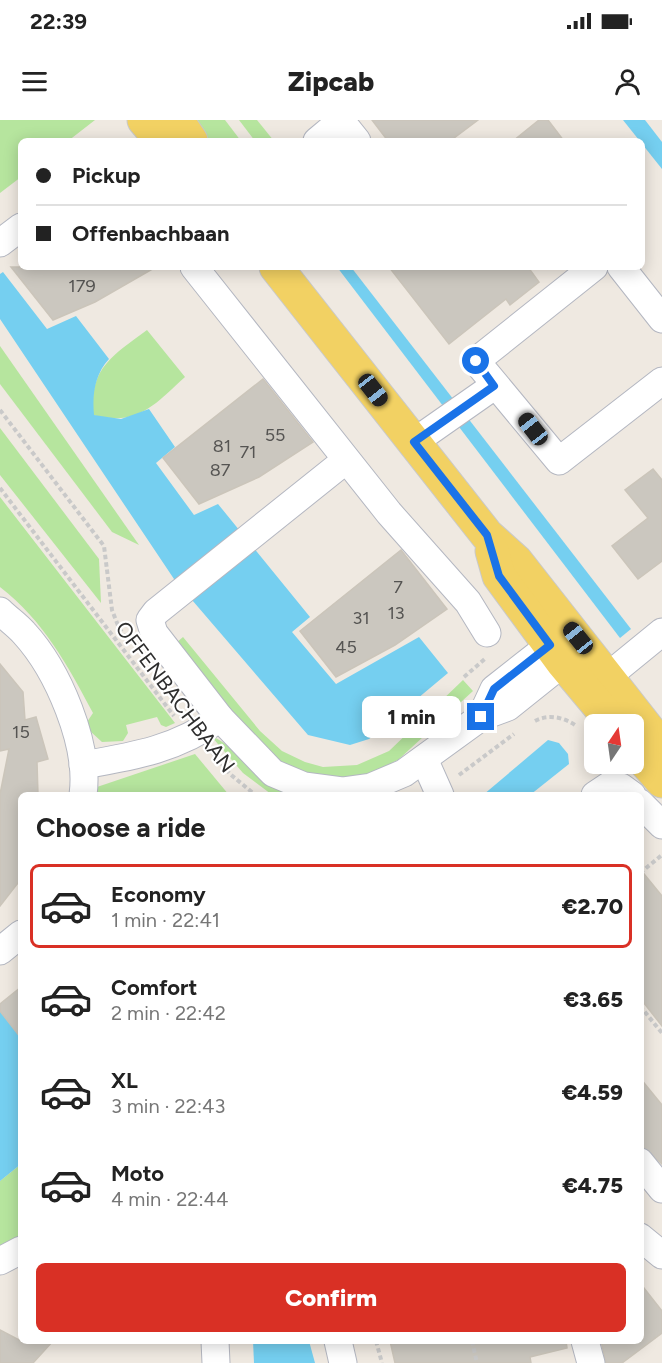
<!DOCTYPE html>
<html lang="en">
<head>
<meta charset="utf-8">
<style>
  body { margin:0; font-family:Figtree,sans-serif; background:#f2f2f2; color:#222; height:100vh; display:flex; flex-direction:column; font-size:22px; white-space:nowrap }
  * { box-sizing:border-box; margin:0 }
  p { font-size:20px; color:#767676 }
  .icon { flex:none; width:33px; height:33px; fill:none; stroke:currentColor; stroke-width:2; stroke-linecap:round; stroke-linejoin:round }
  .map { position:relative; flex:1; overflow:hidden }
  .details { position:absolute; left:18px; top:672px; width:626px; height:552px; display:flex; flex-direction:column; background:#fff; border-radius:9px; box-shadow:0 3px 15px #0003 }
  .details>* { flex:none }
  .top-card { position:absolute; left:18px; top:18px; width:627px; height:132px; border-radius:9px; box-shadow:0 3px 15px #0003; display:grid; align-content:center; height:132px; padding:0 18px; background:#fff }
  .needle { width:39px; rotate:13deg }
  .tools { position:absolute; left:584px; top:594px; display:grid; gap:12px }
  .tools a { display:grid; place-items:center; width:60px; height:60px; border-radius:9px; background:#fff; box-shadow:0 3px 15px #0003; font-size:30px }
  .end { position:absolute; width:27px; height:27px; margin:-14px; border:8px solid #1a73e8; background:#fff; box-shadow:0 0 0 3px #fff }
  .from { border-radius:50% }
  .bubble { position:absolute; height:42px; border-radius:9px; background:#fff; box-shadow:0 3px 15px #0003; font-size:20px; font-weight:800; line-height:42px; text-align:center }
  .car { position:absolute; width:18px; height:36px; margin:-18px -9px; border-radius:8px; box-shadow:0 0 4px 2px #0007; background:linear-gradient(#222 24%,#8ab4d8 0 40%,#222 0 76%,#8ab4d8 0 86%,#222 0) }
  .top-card b { display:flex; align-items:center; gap:21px; height:57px; font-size:22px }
  .top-card b+b { border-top:2px solid #e0e0e0 }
  .top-card i { width:15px; height:15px; background:#222 }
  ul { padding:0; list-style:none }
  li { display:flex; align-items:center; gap:18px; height:84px; margin:0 12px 9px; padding:0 6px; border:3px solid transparent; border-radius:9px }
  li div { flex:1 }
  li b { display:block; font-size:22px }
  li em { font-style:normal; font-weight:800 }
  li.active { border-color:#d93025 }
  li>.icon { width:54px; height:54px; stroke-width:1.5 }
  h2 { padding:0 18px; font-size:27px; line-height:72px }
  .primary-button { display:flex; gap:12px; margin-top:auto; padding:12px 18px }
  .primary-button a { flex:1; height:69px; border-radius:9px; background:#d93025; color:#fff; font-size:24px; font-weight:800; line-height:69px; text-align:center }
  .status { display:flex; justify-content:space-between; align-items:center; height:42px; padding:0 30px; background:#fff; direction:ltr }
  .status svg { height:16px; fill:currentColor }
  header { display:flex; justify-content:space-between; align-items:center; height:78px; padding:0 18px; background:#fff; font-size:27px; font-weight:800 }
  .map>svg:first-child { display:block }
  .green { fill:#b6e59e }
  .water { fill:#75cff0 }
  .building { fill:#cbc7bf; stroke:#cbc5ba; stroke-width:1.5 }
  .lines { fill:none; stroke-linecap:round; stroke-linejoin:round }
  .minor-casing { stroke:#b4b7c1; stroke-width:29 }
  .major-casing { stroke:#c9c9c9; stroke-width:35 }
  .path { stroke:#c9c9c9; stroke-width:4; stroke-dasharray:4.5 3; stroke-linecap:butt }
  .minor { stroke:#fff; stroke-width:27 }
  .major { stroke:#f2d163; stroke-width:33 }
  .route { stroke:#1a73e8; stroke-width:8 }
  .labels { text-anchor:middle; stroke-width:4.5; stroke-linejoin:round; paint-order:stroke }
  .number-label { font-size:18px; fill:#555452 }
  .street-label { font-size:21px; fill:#2e2e2e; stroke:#fff }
</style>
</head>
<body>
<div class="status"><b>22:39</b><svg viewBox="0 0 49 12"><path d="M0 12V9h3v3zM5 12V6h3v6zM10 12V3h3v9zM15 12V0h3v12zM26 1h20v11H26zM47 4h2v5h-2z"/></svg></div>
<header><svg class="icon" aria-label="menu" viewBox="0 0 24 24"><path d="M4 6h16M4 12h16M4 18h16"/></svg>Zipcab<svg class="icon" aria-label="person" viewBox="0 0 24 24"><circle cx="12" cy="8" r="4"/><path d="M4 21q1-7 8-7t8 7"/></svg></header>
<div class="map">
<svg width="662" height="1243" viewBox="0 0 662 1243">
  <rect width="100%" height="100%" fill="#efe9e1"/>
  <!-- green -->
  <g class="green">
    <polygon points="0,0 95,0 68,21 21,21 21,57 0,73"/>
    <polygon points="186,0 225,0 241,21 200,21"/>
    <polygon points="239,0 257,0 274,21 255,21"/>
    <path d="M147,210L185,257C155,284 138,307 93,295C89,247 114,235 147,210Z"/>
    <polygon points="0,226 139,425 112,412 0,264"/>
    <polygon points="0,308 99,439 101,483 0,355"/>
    <path d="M0,377L175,603L166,607L161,605L157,597L126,605L128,613L123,621L102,622L90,611L87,602L93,593C68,546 44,501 0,467Z"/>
    <polygon points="183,517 260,611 282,631 305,642 323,647 357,645 389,631 463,560 473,571 398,640 368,655 334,658 301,652 277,641 253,619 176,523"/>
    <path d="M211,616C233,625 237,637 253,652C266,664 283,670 299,675L271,674L243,653Z"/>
    <polygon points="195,634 229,675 94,675 94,668"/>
    <polygon points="21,1044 21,1117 0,1127 0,1061"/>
  </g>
  <!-- water -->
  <g class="water">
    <polygon points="623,0 645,0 662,22 662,49"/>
    <polygon points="337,147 351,147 631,509 620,518"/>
    <path d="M3,152L47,209L76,196L109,239C95,254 92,274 94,295L121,299L149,289L175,327L156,343L194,395L218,384L310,497L292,512L336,564L419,517L448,553L369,619L350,625L308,615L174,459L0,199V154Z"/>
    <polygon points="548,620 559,623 568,634 569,644 530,675 483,675"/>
    <polygon points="0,891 21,918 21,1044 0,1061"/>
    <polygon points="253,1221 309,1221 315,1243 254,1243"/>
  </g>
  <!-- building -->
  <g class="building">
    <polygon points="372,0 478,0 450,21 388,21"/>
    <polygon points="539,0 548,0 564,21 513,21"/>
    <polygon points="11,147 156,147 95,182 53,200"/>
    <polygon points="389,147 528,147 539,162 510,185 506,179 449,224"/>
    <polygon points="263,259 313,322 259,357 199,384 163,338"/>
    <polygon points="653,349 662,360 662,441 638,459 612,426 648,398 625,370"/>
    <polygon points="401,430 447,489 395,525 336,557 300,511"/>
    <polygon points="0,544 23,572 25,600 36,597 48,639 37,642 38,675 21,675 21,759 0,786 0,674 9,629 0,631"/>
    <polygon points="640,749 662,776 662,906 640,878"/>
    <polygon points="21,867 21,918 0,891 0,884"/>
    <polygon points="640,958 662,985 662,1044 640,1024"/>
    <polygon points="640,1163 662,1191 662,1213 622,1243 606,1243 601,1221 640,1221"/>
    <polygon points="0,1210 21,1221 53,1221 33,1243 0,1243"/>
    <polygon points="390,1221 566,1221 567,1228 530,1237 531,1243 395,1243"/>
  </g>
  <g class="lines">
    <defs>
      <g id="minor">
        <polyline points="317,21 341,1 357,21"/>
        <polyline points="0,123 21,107"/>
        <polyline points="194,147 389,393 468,482 487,513"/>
        <polyline points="594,147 476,241 559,341 662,261"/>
        <polyline points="621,147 662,199"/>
        <polyline points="414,322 494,266"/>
        <polyline points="346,340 156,492 150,500 154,513 220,598 273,653 304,666 342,671 371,667 404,653 481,597 508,587 563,543 573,527"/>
        <path d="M0,491C8,499 17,505 24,513C58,550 90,625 83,675"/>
        <polyline points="591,570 662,512"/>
        <polyline points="481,597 494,569 550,525 569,520"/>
        <polyline points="424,639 440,675"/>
        <path d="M83,645C135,636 177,629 220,598"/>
        <polyline points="595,675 610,665 621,667 632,675"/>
        <polyline points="640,683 662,705"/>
        <polyline points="0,831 21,814"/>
        <polyline points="640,1042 662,1069"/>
        <polyline points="640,1117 662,1135"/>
        <polyline points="0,1141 21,1130"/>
        <polyline points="215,1221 216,1243"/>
        <polyline points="338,1221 343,1243"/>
        <polyline points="585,1221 591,1243"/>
      </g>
      <g id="major">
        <polyline points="144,0 162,21"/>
        <polyline points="177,0 191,21"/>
        <polyline points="276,147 487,415 516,441 662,627"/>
        <polyline points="492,431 499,456 563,543 614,604"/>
        <polyline points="633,628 662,661"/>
      </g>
    </defs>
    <!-- minor casing -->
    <use href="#minor" class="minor-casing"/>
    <!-- major casing -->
    <use href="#major" class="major-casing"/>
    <!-- path -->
    <g class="path">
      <polyline points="0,290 104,426 112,490 119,508 128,520"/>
      <polyline points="0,368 174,596"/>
      <polyline points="464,557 486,538"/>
      <path d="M535,601C548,594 563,597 575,605"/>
      <polyline points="212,632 230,654 253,673"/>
      <polyline points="459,655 514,614"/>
      <polyline points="640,753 662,735"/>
      <polyline points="640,886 662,913"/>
      <polyline points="376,1221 382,1243"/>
      <polyline points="472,1221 477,1243"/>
    </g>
    <!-- minor -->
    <use href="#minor" class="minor"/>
    <!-- major -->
    <use href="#major" class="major"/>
  </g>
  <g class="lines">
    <!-- route -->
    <polyline class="route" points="476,241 494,266 414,322 487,415 499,456 550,525 494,569 481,597"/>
  </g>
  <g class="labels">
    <!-- number labels -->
    <g class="number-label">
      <text x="82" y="172">179</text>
      <text x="275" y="321">55</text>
      <text x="222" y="332">81</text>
      <text x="248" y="338">71</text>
      <text x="220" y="356">87</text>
      <text x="398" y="473">7</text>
      <text x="396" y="499">13</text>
      <text x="361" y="504">31</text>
      <text x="346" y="533">45</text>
      <text x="21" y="618">15</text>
    </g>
    <!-- street labels -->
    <g class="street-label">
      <text transform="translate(175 577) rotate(53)" y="7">OFFENBACHBAAN</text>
    </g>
  </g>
</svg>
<div class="tools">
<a><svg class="needle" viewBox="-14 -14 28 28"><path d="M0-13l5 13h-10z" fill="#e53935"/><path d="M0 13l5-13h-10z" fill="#767676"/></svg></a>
</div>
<i class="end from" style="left:476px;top:241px"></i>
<i class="end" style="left:481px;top:597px"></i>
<div class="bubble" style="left:362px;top:576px;width:99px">1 min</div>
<i class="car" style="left:373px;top:270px;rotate:142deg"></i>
<i class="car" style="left:533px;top:309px;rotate:322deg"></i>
<i class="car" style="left:578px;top:518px;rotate:321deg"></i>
<div class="top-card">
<b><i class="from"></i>Pickup</b>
<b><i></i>Offenbachbaan</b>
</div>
<section class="details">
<h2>Choose a ride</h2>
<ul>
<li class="active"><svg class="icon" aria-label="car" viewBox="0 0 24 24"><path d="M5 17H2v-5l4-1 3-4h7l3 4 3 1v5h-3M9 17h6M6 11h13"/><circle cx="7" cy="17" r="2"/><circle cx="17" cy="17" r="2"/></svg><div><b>Economy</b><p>1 min · 22:41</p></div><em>€2.70</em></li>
<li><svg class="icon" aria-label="car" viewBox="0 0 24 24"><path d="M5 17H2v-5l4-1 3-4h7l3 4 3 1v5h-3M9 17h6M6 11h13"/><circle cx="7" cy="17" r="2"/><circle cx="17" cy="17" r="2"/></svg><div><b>Comfort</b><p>2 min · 22:42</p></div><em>€3.65</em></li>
<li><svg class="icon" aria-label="car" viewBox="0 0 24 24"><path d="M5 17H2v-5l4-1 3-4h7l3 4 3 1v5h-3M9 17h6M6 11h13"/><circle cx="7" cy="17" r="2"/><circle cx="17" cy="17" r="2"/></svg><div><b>XL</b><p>3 min · 22:43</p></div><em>€4.59</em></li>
<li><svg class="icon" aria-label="car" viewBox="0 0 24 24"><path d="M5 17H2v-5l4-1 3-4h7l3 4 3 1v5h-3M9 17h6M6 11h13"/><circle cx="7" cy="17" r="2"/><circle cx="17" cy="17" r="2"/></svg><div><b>Moto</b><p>4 min · 22:44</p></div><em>€4.75</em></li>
</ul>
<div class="primary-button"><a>Confirm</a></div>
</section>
</div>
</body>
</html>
